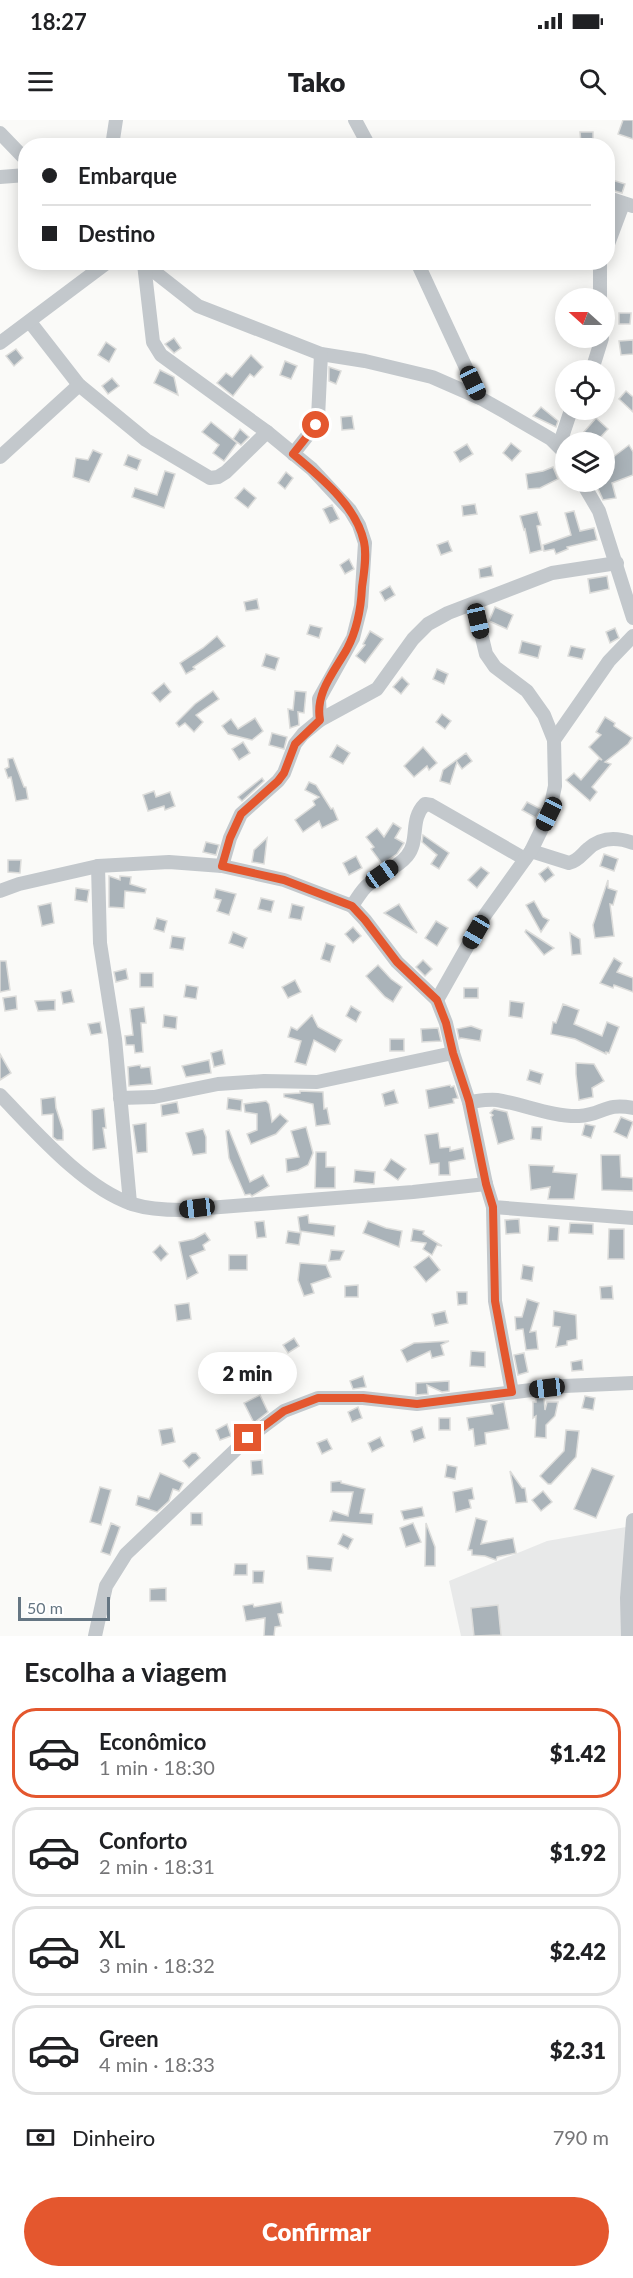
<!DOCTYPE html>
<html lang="pt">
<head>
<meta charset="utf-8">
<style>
  body { margin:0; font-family:Lato,sans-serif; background:#f6f6f6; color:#202124; height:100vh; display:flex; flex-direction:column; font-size:22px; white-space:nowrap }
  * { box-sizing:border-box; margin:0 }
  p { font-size:20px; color:#757577 }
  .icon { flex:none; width:33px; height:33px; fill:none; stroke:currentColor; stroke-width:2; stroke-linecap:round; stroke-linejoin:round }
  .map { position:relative; height:1516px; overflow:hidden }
  .details { display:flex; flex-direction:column; background:#fff; flex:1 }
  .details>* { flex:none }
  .banner { position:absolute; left:18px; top:18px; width:597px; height:132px; border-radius:24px; box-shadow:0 3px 15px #0003; display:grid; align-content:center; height:132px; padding:0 24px; background:#fff }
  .needle { width:39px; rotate:291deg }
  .buttons { position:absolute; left:555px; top:168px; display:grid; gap:12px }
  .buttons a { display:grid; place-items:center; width:60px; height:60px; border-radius:50%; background:#fff; box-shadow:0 3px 15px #0003; font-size:30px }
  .scale { position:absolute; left:18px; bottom:15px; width:92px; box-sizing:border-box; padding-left:6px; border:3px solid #657683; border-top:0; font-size:16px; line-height:21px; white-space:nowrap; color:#657683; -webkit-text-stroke:4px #fff; paint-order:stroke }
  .end { position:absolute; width:27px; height:27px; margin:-14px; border:8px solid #e4572e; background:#fff; box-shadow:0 0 0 3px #fff }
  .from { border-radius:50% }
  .bubble { position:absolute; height:42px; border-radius:21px; background:#fff; box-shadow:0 3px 15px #0003; font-size:20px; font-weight:800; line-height:42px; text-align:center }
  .car { position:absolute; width:18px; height:36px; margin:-18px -9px; border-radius:8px; box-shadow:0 0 4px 2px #0007; background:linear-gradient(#222 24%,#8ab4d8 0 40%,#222 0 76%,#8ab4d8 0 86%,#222 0) }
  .banner b { display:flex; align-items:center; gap:21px; height:57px; font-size:22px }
  .banner b+b { border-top:2px solid #e0e0e0 }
  .banner i { width:15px; height:15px; background:#202124 }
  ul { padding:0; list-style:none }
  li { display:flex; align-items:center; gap:18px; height:90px; margin:0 12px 9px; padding:0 12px; border:3px solid #e0e0e0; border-radius:24px }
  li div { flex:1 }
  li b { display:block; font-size:22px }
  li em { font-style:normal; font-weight:800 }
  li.on { border-color:#e4572e }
  li>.icon { width:54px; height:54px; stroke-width:1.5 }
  h2 { padding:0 24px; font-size:27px; line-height:72px }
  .pay { display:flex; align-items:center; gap:15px; height:66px; padding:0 24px; font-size:22px }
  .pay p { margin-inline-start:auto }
  .action { display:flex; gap:12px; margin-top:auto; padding:12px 24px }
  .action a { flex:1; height:69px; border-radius:36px; background:#e4572e; color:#fff; font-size:24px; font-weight:800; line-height:69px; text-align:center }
  .status { display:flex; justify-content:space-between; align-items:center; height:42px; padding:0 30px; background:#fff; direction:ltr }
  .status svg { height:16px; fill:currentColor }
  header { display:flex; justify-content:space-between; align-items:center; height:78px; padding:0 24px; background:#fff; font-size:27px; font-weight:800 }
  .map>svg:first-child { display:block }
  .built { fill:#e8e9e9 }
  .building { fill:#aab3b9; stroke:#dcdcda; stroke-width:1.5 }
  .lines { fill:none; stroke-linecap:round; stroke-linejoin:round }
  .minor { stroke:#c3c8cc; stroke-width:14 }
  .route { stroke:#e4572e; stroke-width:8 }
</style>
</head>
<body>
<div class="status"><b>18:27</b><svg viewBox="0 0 49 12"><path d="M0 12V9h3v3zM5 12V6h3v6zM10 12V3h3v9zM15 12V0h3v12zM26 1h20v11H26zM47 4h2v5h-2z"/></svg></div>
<header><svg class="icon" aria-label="menu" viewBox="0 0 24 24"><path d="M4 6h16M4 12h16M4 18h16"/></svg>Tako<svg class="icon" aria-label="search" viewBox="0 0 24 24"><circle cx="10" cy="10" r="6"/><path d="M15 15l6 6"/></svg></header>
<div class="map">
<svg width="633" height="1516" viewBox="0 0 633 1516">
  <rect width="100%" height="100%" fill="#fafaf8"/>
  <!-- built -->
  <polygon class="built" points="626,1407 625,1516 461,1516 449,1461 547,1421"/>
  <!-- building -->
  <g class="building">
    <polygon points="623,0 633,0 633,19 618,14"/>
    <polygon points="580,12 593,12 593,23 581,23"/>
    <polygon points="609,59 625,64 622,73 608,69"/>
    <polygon points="619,193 631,193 630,204 619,204"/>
    <polygon points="174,218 181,228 174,233 165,224"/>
    <polygon points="633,220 633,234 621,235 619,221"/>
    <polygon points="106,222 116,229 109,242 98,235"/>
    <polygon points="16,229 23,238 14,246 6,236"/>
    <polygon points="251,235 263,247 254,257 250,254 233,276 217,263 226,253 232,257"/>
    <polygon points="285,241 297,246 291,259 280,255"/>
    <polygon points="329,247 341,251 336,264 329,261"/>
    <polygon points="160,250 174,257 178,275 154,263"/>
    <polygon points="112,258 119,266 108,274 102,266"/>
    <polygon points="626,271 633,277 633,292 619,279"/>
    <polygon points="541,287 558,301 556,307 533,296"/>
    <polygon points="352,296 354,309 342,310 341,297"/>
    <polygon points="596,298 608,309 596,322 584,312"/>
    <polygon points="211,302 237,323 224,341 213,333 219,325 202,312"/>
    <polygon points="240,309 249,317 241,325 233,319"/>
    <polygon points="511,323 521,331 512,341 503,333"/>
    <polygon points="467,324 473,334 460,342 454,332"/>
    <polygon points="629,325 633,332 633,355 612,363 616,378 603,380 595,362 604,362 604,344"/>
    <polygon points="93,330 102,334 89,362 73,357 76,338 88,340"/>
    <polygon points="128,335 141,340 137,350 124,345"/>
    <polygon points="553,347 558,359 540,368 528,369 526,354 543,351"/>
    <polygon points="165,351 175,354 164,388 132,377 135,368 157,375"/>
    <polygon points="286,352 293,358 285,369 278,363"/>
    <polygon points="244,368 256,378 248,388 235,378"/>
    <polygon points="475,384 477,394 463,396 462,386"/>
    <polygon points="332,385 339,399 330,403 323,389"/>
    <polygon points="574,391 580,411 594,408 597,420 567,427 568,429 556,434 554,429 544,431 543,425 571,415 565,393"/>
    <polygon points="537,392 541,405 537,406 542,430 530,433 525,409 524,410 520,396"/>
    <polygon points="448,421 452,431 441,435 437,425"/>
    <polygon points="349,439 354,449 345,454 340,445"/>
    <polygon points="491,446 493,456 480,458 479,449"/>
    <polygon points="607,456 609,469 590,473 588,459"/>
    <polygon points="390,466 395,475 385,481 380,472"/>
    <polygon points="257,479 259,489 246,491 244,482"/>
    <polygon points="495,487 513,495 507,509 489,501"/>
    <polygon points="310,505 322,508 319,518 307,514"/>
    <polygon points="615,508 619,518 610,523 606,512"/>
    <polygon points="370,511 383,519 365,543 356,536 365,525 363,524"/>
    <polygon points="217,516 225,526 193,547 195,549 186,554 180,543 203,528"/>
    <polygon points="522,521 541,526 538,538 519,533"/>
    <polygon points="571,526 585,529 582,539 568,536"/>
    <polygon points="266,534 279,538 275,550 262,546"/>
    <polygon points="437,549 448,554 444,564 433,559"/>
    <polygon points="402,557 409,564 401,574 393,567"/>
    <polygon points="164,563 171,572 160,582 152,573"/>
    <polygon points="213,571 219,579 196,595 203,602 194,612 185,603 179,607 176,603 195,584"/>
    <polygon points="295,571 306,572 304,593 298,592 299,605 290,608 288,589 293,590"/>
    <polygon points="442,594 451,601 445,609 436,602"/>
    <polygon points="605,597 615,603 614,606 632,618 628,624 605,642 611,644 592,667 597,672 590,681 566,660 574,653 581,660 599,639 602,640 589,627 601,615 596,612"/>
    <polygon points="255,598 263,611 252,620 228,614 222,606 231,599 238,609"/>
    <polygon points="272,613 287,617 284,629 269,625"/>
    <polygon points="243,622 250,633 239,640 232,629"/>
    <polygon points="337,625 350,633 343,644 330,637"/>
    <polygon points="423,627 437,643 429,650 427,646 414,657 404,646"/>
    <polygon points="466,633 472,641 462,649 457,642 450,664 440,661 443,650"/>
    <polygon points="13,638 24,667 26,667 28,679 16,681 11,657 8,658 5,649 9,647 8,639"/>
    <polygon points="262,658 264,661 242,681 238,677"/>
    <polygon points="309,662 316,665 331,689 333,688 338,700 322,708 319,701 303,712 295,700 315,685 313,681 319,677 305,670"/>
    <polygon points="154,671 156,677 170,672 175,686 165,690 164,686 148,691 143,675"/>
    <polygon points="527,682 541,689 536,698 522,690"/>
    <polygon points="393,703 401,708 395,718 404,723 397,734 382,744 371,729 374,727 366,717 377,708 384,717"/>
    <polygon points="423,715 449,733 439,749 431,744 437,735 422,722"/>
    <polygon points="267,718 264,744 252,742 254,730"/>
    <polygon points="206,722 219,725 216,735 203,732"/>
    <polygon points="604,734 618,739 614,751 600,746"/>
    <polygon points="356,736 362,748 349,755 343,743"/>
    <polygon points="8,740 21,740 20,753 8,752"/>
    <polygon points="481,747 489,753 477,768 468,760"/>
    <polygon points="548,747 554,755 545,762 539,754"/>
    <polygon points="109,756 120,760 120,756 131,757 130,764 146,769 145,773 125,771 124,788 109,787"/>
    <polygon points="608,760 608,768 617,771 613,785 610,784 614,816 595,818 593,805"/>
    <polygon points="76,768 89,770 87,782 75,780"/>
    <polygon points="216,769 236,774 229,795 217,791 221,780 214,778"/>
    <polygon points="261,778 274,781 271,792 258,789"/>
    <polygon points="534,781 543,797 549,800 541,812 526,785"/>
    <polygon points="51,783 54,803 42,806 38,786"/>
    <polygon points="292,784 304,787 301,800 289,798"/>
    <polygon points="399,784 417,813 384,793"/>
    <polygon points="157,798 167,801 164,812 154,809"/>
    <polygon points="436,801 448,808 437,826 425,818"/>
    <polygon points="353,807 361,816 353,823 345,814"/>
    <polygon points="526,810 554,828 544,835 525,812"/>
    <polygon points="233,812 247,818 243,828 229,823"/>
    <polygon points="570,813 580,819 581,834 572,835"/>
    <polygon points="172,816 185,818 183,830 170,828"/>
    <polygon points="326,823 335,826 330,842 321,839"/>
    <polygon points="614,838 622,843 617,852 633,858 633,872 614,865 613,868 600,863"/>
    <polygon points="423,840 432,849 425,856 416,847"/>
    <polygon points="0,841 6,841 10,870 0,872"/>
    <polygon points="378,845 391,859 402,867 393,882 385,877 366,856"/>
    <polygon points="126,849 128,859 116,862 114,852"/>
    <rect x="140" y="853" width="13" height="14"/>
    <polygon points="295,860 301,872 288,878 282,867"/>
    <polygon points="186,865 198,867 196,879 184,877"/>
    <rect x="464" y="868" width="14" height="10"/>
    <polygon points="71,870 74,882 63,884 61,872"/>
    <polygon points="16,876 17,889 5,891 3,878"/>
    <polygon points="55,880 55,890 38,891 35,881"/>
    <polygon points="510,881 524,883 522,898 509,896"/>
    <polygon points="563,884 579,890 574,904 602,916 607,902 619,907 609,933 606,932 606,934 575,919 551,914 553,902 556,903"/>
    <polygon points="351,886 361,892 356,902 346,896"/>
    <polygon points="144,887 146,903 141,903 143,932 135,933 134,925 126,925 125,916 133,915 130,889"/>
    <polygon points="164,895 177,897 176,909 163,907"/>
    <polygon points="312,895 318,907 342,920 335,932 314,920 306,945 295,942 301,921 288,917 291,907 297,910"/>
    <polygon points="100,902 102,913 91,915 88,904"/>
    <polygon points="471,906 482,910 480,921 461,918 459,919 457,909"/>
    <polygon points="438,908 441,921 422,922 421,909"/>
    <rect x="390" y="919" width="14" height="12"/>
    <polygon points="222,930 225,944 214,947 211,933"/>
    <polygon points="0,934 11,953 0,960"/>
    <polygon points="209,940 211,953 186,957 182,946"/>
    <polygon points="576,943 594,944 604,961 592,968 593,977 579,980 576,954"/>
    <polygon points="140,945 141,948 150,947 152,964 129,966 128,947"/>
    <polygon points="530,950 543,954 540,964 527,960"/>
    <polygon points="450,965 451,967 454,966 458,978 453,979 454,983 429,988 426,970"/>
    <polygon points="394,970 398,983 385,986 382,974"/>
    <polygon points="300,971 323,972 324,989 327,988 330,1004 316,1006 313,984 284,977 284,974 300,973"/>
    <polygon points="55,977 56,988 63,1010 63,1020 57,1020 53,1017 53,994 42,995 41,979"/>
    <polygon points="228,978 242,980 241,991 227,989"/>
    <polygon points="266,981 269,984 272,1002 280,994 288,1001 276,1014 251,1024 247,1014 257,1010 257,994 245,992 244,984"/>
    <polygon points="177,982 179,993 162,996 161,985"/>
    <polygon points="104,988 106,1008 103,1008 106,1028 93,1030 92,990"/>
    <polygon points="494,989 507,992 514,1019 498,1024 491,997 493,995 490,993"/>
    <polygon points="621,997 633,1002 627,1018 614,1012"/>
    <polygon points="146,1003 147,1032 137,1033 133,1005"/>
    <polygon points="585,1004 595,1006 591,1018 582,1015"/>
    <polygon points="306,1007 313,1033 308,1045 298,1050 287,1052 286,1039 299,1037 291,1011"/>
    <polygon points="532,1007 542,1007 541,1020 531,1019"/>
    <polygon points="203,1009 206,1017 206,1033 193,1035 186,1013"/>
    <polygon points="229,1010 250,1062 263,1055 269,1066 252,1076 250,1074 245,1075 229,1038 226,1011"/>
    <polygon points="438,1013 440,1028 450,1027 450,1031 463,1028 465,1039 449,1042 450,1055 439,1055 439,1043 430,1044 425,1015"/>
    <polygon points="316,1032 326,1032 326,1047 335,1047 335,1068 315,1068"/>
    <polygon points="601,1035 620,1035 621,1057 633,1058 633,1071 602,1070"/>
    <polygon points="391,1039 406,1049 398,1060 384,1050"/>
    <polygon points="529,1045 554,1046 553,1052 577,1054 574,1079 548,1079 550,1067 531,1070"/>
    <polygon points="355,1050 375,1052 374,1064 354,1062"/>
    <polygon points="308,1095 309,1103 335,1106 334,1116 300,1111 298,1097"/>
    <polygon points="519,1099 520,1113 506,1114 505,1100"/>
    <polygon points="264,1101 266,1117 257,1118 255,1102"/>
    <polygon points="368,1101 386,1108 402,1111 399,1127 363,1113"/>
    <polygon points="570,1103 593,1104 593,1114 569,1113"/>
    <polygon points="549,1106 559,1107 558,1121 548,1121"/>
    <polygon points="413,1109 424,1111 423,1114 442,1126 437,1125 432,1135 423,1129 426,1123 411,1121"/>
    <polygon points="609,1109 624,1109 624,1139 608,1139"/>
    <polygon points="288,1111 301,1113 299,1125 286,1123"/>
    <polygon points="205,1113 210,1120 203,1125 205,1130 190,1136 198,1153 187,1159 179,1122 194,1119"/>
    <polygon points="160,1125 168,1134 161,1141 153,1132"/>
    <polygon points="331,1130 344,1131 340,1140 329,1141"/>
    <rect x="229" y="1135" width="18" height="15"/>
    <polygon points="429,1136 440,1150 426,1162 414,1147"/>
    <polygon points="300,1143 326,1145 331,1157 311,1164 314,1173 304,1176 298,1160"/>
    <polygon points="523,1145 534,1147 532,1161 521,1159"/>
    <polygon points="358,1165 358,1177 345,1177 345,1166"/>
    <polygon points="612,1166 613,1179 601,1179 600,1167"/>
    <polygon points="457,1172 467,1172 467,1184 458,1185"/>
    <polygon points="527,1179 539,1183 530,1212 536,1211 538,1229 526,1230 523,1209 516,1210 515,1197 522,1197"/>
    <polygon points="189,1183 191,1199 177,1201 175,1185"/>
    <polygon points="445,1191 448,1203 435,1206 432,1194"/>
    <polygon points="554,1191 576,1195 577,1219 567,1221 567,1225 556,1227 560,1207 553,1206"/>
    <polygon points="294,1218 299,1226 288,1233 283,1225"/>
    <polygon points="449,1221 441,1225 444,1235 432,1238 430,1231 407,1242 401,1230 414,1223"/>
    <polygon points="471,1231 485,1232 485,1247 470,1246"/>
    <polygon points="233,1233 238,1245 227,1249 223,1237"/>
    <polygon points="524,1233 528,1252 518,1255 514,1235"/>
    <polygon points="582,1240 583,1250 572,1251 571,1242"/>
    <polygon points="363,1256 366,1267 353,1269 350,1261"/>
    <polygon points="449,1261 449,1271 442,1272 427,1265 428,1274 416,1275 416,1263"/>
    <polygon points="260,1275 268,1292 254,1303 244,1283"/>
    <polygon points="585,1276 595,1278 593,1290 582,1288"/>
    <polygon points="536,1278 544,1278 545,1290 547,1282 558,1282 555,1296 546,1305 546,1318 535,1317 536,1296 533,1298 533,1282 536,1282"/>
    <polygon points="504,1282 509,1309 485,1313 486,1324 475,1326 473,1309 469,1310 467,1298 493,1294 491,1285"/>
    <polygon points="358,1287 362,1298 352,1302 348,1292"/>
    <rect x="439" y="1298" width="11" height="12"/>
    <polygon points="227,1304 231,1316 220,1320 216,1310"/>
    <polygon points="422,1307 425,1318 414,1322 411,1311"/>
    <polygon points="172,1308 175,1322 162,1325 159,1310"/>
    <polygon points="566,1310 579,1311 576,1337 551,1364 548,1364 540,1356 564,1331"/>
    <polygon points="380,1317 384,1326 372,1332 368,1323"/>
    <polygon points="327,1319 332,1329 322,1334 317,1323"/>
    <polygon points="192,1333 196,1333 200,1338 189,1348 183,1341"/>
    <polygon points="262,1340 263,1354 252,1355 251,1341"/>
    <polygon points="447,1345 457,1347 455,1359 445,1357"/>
    <polygon points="592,1348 614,1356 596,1398 574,1389"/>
    <polygon points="510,1351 522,1368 525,1368 527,1382 516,1383"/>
    <polygon points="160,1353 183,1363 179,1371 173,1369 169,1381 157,1392 136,1385 138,1376 149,1379"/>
    <polygon points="341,1361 341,1363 365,1369 360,1393 373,1394 372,1404 330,1401 333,1391 348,1396 353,1372 331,1372 331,1362"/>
    <polygon points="100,1367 111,1370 101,1405 90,1402"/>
    <polygon points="472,1368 474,1379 469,1380 471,1388 456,1392 453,1372"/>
    <polygon points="543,1371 552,1382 541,1391 532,1380"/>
    <polygon points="422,1387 424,1396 404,1400 401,1391"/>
    <rect x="191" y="1393" width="11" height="12"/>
    <polygon points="476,1398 487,1401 481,1424 513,1418 516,1433 497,1437 496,1440 485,1436 472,1435 472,1430 468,1430"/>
    <polygon points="111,1403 120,1407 110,1435 101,1432"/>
    <polygon points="413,1403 421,1422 406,1427 400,1408"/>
    <polygon points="426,1403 435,1427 435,1446 425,1446"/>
    <polygon points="343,1414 353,1419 348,1429 338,1424"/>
    <polygon points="307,1436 333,1438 331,1451 308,1449"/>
    <polygon points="235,1444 247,1444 247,1455 234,1455"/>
    <polygon points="253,1451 264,1451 263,1463 253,1463"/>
    <polygon points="166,1468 166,1481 150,1481 150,1469"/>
    <polygon points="281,1482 283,1493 278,1494 281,1506 275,1507 274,1516 264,1516 265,1498 246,1501 243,1486 253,1484 254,1487"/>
    <polygon points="498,1485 501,1515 474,1516 471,1488"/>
  </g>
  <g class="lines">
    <!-- minor -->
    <g class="minor">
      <polyline points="355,0 369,26"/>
      <polyline points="0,13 26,40"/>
      <polyline points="112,26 116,0"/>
      <polyline points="0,57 26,55"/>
      <polyline points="608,78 633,86"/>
      <polyline points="608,124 623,84"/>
      <polyline points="142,142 198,186 321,234 365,241 432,257 480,278 505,292 551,319 566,334"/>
      <polyline points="417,142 480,278"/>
      <polyline points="144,144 153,222 161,235 267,312 312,349 350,390 359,405 365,423 361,486 353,518 319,579 320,600"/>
      <polyline points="600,178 600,142"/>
      <polyline points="30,202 79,265 146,320 210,358 218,357 226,352 267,312"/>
      <polyline points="0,223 108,142"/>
      <polyline points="592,250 602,218"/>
      <polyline points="559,326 571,290"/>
      <polyline points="293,334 316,305 318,298 321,234"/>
      <polyline points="0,337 79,265"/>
      <polyline points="582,362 599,391 633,498"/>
      <polyline points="554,620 609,541 633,516"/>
      <path d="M531,731L569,743C578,741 582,734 588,729C601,717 617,717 633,723"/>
      <polyline points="98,746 100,823 115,919 130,1083"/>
      <polyline points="222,746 230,718 241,694 278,661 284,653 295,624 303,614 320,600 377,569 413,519 428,504 448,493 552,453 617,443"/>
      <polyline points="0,771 19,764 98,746 169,742 222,746 284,760 352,786 365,800 397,842 437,880 446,903 453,933 469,982 486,1064 493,1087 633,1098"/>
      <path d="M352,786C357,779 362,769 369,764C381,754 397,748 407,736C420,720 409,700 425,684L431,685L525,739"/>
      <polyline points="437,880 485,795 531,731 549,694 555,666 554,620 544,595 527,571 495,547 486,534 474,484"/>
      <path d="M0,975C35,1011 84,1068 132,1084C148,1089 164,1090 182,1090L413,1072L486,1064"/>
      <polyline points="120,978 154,977 218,964 264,961 317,962 453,933"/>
      <path d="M469,982C478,981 488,979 497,980C523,984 553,997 579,996C603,995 605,982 633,988"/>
      <polyline points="493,1087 495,1181 512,1272"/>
      <polyline points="95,1516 106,1466 126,1434 248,1318 284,1291 318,1278 363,1278 417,1284 564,1266 633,1263"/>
      <polyline points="628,1516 627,1478 633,1400"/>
    </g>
  </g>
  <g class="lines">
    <!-- route -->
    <path class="route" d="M248,1318L284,1291L318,1278H363L417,1284L512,1272L495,1181L493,1087L486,1064L469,981L453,933L446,903L437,880L397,842L365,800L352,786L284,760L222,746L230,718L241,694L278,661L284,653L295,624L320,600C315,573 334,552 347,529C357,510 361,489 362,467C364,453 367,435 364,422C356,385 320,357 293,334L316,305"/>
  </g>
</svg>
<div class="buttons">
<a><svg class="needle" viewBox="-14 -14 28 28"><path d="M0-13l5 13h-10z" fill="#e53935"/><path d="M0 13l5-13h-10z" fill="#757577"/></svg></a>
<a><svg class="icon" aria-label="locate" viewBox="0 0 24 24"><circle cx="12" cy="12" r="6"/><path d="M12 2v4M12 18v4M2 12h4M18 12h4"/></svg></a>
<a><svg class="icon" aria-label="layers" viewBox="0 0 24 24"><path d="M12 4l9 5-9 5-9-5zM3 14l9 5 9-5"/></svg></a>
</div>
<div class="scale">50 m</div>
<i class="end from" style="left:316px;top:305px"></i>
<i class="end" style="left:248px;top:1318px"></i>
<div class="bubble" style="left:198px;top:1232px;width:99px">2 min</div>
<i class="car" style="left:473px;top:263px;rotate:155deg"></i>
<i class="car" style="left:478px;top:501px;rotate:167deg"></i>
<i class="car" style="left:549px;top:694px;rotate:206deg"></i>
<i class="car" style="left:382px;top:754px;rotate:55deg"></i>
<i class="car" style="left:476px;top:812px;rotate:210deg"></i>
<i class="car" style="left:197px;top:1088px;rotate:263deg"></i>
<i class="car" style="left:547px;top:1268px;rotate:263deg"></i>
<div class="banner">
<b><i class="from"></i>Embarque</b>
<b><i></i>Destino</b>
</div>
</div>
<section class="details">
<h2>Escolha a viagem</h2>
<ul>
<li class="on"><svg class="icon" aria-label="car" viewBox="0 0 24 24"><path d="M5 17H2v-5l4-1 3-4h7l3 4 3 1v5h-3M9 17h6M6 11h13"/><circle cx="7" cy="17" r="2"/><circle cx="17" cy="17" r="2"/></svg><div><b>Econômico</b><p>1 min · 18:30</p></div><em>$1.42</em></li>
<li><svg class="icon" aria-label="car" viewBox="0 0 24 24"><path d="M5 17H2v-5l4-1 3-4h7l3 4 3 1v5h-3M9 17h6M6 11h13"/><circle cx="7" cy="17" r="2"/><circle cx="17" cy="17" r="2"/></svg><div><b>Conforto</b><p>2 min · 18:31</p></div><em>$1.92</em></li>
<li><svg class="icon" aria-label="car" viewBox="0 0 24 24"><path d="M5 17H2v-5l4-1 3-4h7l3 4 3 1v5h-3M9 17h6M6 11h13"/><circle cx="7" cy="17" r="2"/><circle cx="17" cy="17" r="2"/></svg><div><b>XL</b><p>3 min · 18:32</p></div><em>$2.42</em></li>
<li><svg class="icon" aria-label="car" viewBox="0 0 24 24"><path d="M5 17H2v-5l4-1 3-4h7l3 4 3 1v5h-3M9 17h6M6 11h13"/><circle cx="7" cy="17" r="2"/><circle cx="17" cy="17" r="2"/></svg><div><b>Green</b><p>4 min · 18:33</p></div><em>$2.31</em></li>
</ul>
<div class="pay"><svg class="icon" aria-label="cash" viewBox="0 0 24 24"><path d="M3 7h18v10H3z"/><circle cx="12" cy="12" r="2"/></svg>Dinheiro<p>790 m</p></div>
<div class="action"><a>Confirmar</a></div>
</section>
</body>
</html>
